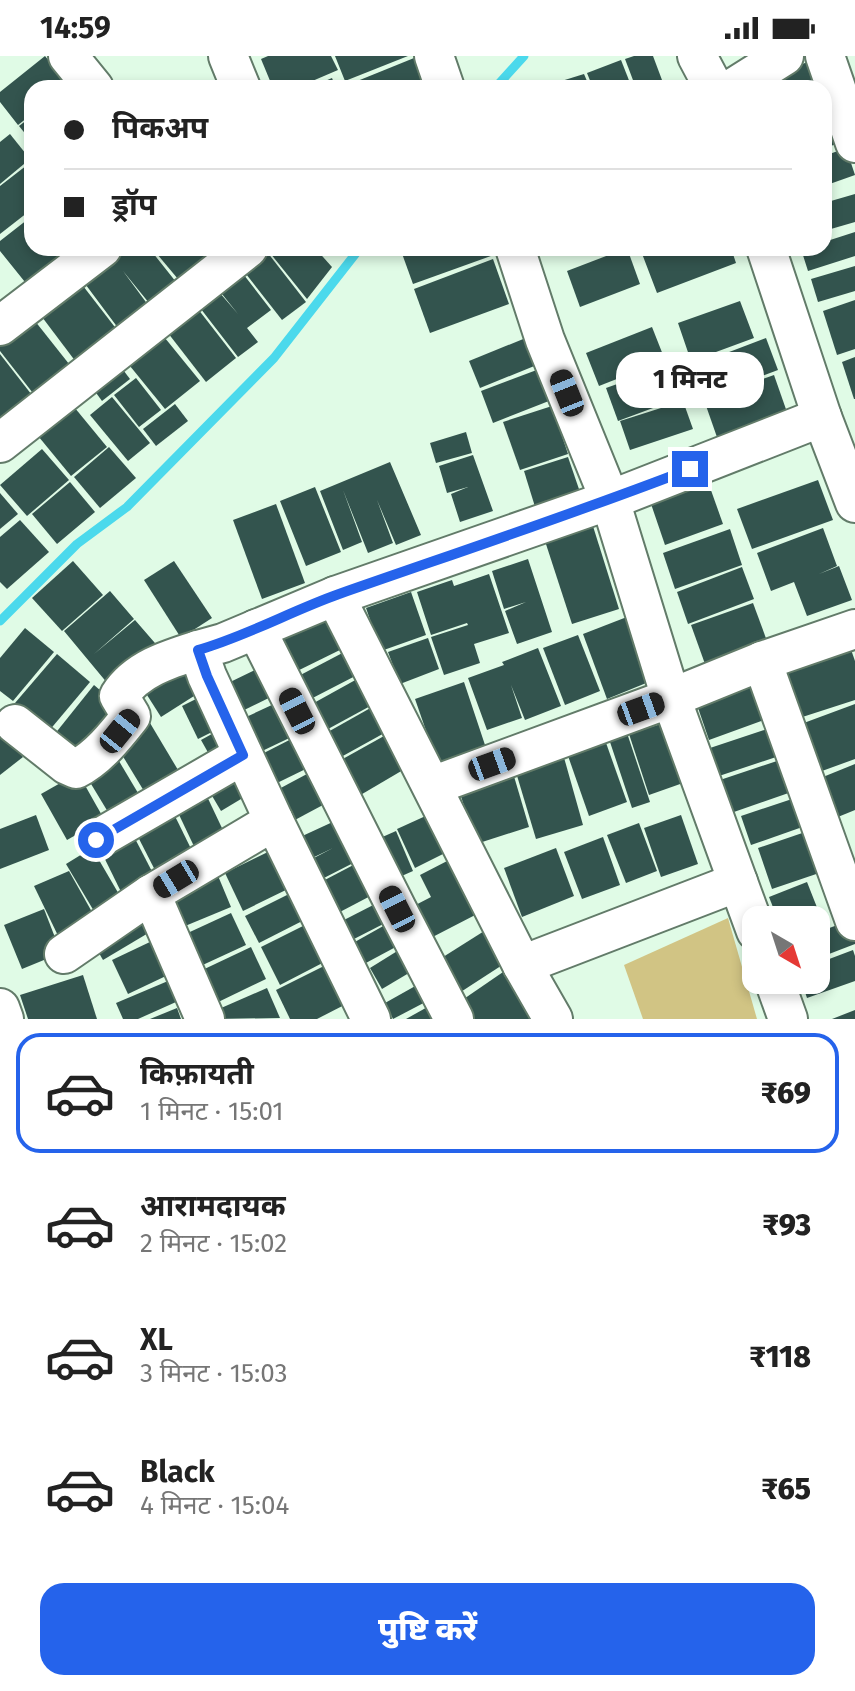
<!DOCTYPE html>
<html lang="hi">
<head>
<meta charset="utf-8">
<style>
  body { margin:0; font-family:"Fira Sans","Noto Sans Devanagari",sans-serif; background:#f2f2f2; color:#222; height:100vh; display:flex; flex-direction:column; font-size:30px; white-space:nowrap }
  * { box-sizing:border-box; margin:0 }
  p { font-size:26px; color:#767676 }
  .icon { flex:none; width:44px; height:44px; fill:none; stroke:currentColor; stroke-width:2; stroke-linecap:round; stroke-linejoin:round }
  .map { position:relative; height:963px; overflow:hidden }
  .drawer { display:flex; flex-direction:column; background:#fff; flex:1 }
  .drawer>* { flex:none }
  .hud { position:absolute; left:24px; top:24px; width:808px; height:176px; border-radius:24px; box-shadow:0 4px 12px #0003; display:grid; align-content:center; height:176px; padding:0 40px; background:#fff }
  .needle { width:52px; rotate:141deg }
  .buttons { position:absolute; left:742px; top:850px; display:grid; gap:16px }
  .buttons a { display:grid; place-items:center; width:88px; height:88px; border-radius:16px; background:#fff; box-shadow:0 4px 12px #0003; font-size:40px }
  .end { position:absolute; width:36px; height:36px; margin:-18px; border:10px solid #2563eb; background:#fff; box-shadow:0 0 0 4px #fff }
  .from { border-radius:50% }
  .bubble { position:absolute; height:56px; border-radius:24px; background:#fff; box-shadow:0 4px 12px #0003; font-size:26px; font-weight:800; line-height:56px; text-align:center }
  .car { position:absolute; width:24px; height:48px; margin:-24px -12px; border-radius:10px; box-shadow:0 0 6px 2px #0007; background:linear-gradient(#222 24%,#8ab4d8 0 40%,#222 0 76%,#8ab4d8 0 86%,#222 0) }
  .hud b { display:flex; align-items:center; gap:28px; height:76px; font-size:30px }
  .hud b+b { border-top:2px solid #e0e0e0 }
  .hud i { width:20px; height:20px; background:#222 }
  ul { padding:14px 0 0; list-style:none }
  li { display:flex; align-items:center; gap:24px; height:120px; margin:0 16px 12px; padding:0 24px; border:4px solid transparent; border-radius:24px }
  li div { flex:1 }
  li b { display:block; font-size:30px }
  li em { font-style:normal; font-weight:800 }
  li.on { border-color:#2563eb }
  li>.icon { width:72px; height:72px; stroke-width:1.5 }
  .primary-button { display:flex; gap:16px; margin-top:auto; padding:16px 40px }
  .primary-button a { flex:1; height:92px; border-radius:24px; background:#2563eb; color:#fff; font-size:32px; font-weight:800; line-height:92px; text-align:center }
  .status { display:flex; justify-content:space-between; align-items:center; height:56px; padding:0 40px; background:#fff; direction:ltr }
  .status svg { height:22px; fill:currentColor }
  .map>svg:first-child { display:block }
  .green { fill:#d1c484 }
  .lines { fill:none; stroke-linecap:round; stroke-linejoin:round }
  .stream { stroke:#4bd9ec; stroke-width:9 }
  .building { fill:#33544e }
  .minor-casing { stroke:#627b69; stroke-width:42 }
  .minor { stroke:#fff; stroke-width:38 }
  .route { stroke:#2563eb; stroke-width:10 }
</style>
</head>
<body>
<div class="status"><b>14:59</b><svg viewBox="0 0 49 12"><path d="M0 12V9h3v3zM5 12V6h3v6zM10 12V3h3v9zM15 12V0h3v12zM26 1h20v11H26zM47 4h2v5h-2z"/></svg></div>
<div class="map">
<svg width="855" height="963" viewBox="0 0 855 963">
  <rect width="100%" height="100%" fill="#e0fbe6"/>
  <!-- green -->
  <polygon class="green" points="728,862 757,963 643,963 624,909"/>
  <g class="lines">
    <!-- stream -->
    <g class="stream">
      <polyline points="495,32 524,0"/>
      <polyline points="0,565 77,488 127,451 274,302 360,192"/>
    </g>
  </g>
  <!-- building -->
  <g class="building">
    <polygon points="45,0 69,29 76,32 32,32 32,58 18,69 0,46 0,36"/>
    <polygon points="268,0 331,0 338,14 296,32 273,32 261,3"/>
    <polygon points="335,0 408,0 345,25"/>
    <polygon points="419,0 435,32 340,32"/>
    <polygon points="634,0 653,0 665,32 636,32 625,3"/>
    <polygon points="815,3 845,84 824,93 824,32 754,32 752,28"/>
    <polygon points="621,4 632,32 593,32 587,17"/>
    <polygon points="584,18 590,32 558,32 555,27"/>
    <polygon points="332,22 336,32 309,32"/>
    <polygon points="32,60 32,86 19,70"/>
    <polygon points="10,78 30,103 0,128 0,86"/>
    <polygon points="846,92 855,119 824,130 824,100"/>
    <polygon points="31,106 32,153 0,178 0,130"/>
    <polygon points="855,138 855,166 824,175 824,147"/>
    <polygon points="32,160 32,192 78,192 29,231 0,195 0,185"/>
    <polygon points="855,176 855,200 808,215 801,193 824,192 824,186"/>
    <polygon points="121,192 149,192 184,236 158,258 123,215 154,257 124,280 80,221"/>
    <polygon points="152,192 204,192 218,209 188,235"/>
    <polygon points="264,192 306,246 282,264 239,209"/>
    <polygon points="266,192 315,192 332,211 307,243"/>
    <polygon points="400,192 500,192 502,196 413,228"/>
    <polygon points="627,192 640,228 580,251 567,215"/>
    <polygon points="643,192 731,192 736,207 657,237 641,195 643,194"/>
    <polygon points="493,203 509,248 430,277 414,233"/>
    <polygon points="237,210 271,254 247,272 258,286 238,301 194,244 213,229 238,258 214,228"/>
    <polygon points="855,210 855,235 818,246 811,223"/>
    <polygon points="80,226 121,279 79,310 39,257"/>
    <polygon points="191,244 236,302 206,326 161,268"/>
    <polygon points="855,244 855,293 837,299 823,255"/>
    <polygon points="740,245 754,282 697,303 713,299 724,334 699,342 688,306 691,305 678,267"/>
    <polygon points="31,260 73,313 36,341 0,295 0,285"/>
    <polygon points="156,271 200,325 165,353 121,299"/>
    <polygon points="652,271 665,304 599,330 586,297"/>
    <polygon points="533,279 544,306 480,332 469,305"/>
    <polygon points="766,282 778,314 727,333 716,301"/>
    <polygon points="0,298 35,343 0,370"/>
    <polygon points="855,301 855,343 854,343 842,306"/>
    <polygon points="114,302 130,323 102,345 86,323"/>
    <polygon points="668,310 680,342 618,365 606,332"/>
    <polygon points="542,312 554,343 493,367 481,335"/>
    <polygon points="774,319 788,359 718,384 704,344"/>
    <polygon points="136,322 161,354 139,371 114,339"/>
    <polygon points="112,341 150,387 128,405 90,359"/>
    <polygon points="683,345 693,373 630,394 620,365"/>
    <polygon points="70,346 107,391 71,420 34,375"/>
    <polygon points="175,348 188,365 156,390 143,373"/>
    <polygon points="552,350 568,398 520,414 503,366"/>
    <polygon points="466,376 472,397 436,407 430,387"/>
    <polygon points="109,391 136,422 100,452 74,421"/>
    <polygon points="42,393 69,424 27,460 0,429"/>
    <polygon points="473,399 493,455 460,466 451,438 468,431 447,437 439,410"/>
    <polygon points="568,401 581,439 536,454 524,415"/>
    <polygon points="390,406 421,479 396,489 377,444 393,487 368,497 343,434 362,486 343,494 320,435"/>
    <polygon points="707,423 723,468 665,489 650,445"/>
    <polygon points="818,424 833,464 752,493 737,453"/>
    <polygon points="70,426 95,456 57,488 32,458"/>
    <polygon points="315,431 341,496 306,510 280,445"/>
    <polygon points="0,437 18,458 0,473"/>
    <polygon points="276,448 305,527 262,543 233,464"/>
    <polygon points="20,464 49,496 7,533 0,526 0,481"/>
    <polygon points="592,467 619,553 572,568 544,482"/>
    <polygon points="823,472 837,510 819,518 839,510 852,544 807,560 794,526 771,535 757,497"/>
    <polygon points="730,473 742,509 675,533 663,497"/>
    <polygon points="528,503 552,576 517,588 505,555 526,546 504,553 492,515"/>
    <polygon points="73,505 103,539 62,575 32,542"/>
    <polygon points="174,505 212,562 181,582 144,524"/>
    <polygon points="742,511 754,543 688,568 677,536"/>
    <polygon points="489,518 509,577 474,588 480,607 444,619 431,581 468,569 467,567 431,579 417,536 452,524 454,530"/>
    <polygon points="110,535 134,563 94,598 135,564 161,594 113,634 64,575"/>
    <polygon points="411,536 426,579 381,595 366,552"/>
    <polygon points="753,547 767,585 705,608 691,569"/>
    <polygon points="328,549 348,590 283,622 263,581"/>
    <polygon points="632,559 656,623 607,643 583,578"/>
    <polygon points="25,572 54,596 13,645 0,635 0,602"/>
    <polygon points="578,579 600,635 565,649 543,592"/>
    <polygon points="428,582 439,613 400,628 388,596"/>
    <polygon points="848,585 855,605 855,644 790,665 772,611"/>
    <polygon points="538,592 561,650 525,664 511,629 522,662 487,674 468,622 504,609 502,606"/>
    <polygon points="350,593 363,616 301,648 289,625"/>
    <polygon points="57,598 90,626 43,682 9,654"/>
    <polygon points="184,600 205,633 161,661 140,628"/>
    <polygon points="265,609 279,637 238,657 224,629"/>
    <polygon points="759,621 772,661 709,684 695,643"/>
    <polygon points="359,622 374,648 317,679 303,653"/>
    <polygon points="464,626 486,692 438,709 415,643"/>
    <polygon points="94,629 121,652 81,701 54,679"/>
    <polygon points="206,638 222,671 198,683 182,650"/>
    <polygon points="287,642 302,676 260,696 244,662"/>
    <polygon points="855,648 855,703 811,719 793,671"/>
    <polygon points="374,650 388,675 332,706 319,681"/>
    <polygon points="150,667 181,719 147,740 116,689"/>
    <polygon points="664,667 683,727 649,739 629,678"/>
    <polygon points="776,670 785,698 719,720 710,692"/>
    <polygon points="0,673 23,701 0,719"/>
    <polygon points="221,673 235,697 215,709 201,684"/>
    <polygon points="626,674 650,746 632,752 608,680"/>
    <polygon points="305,676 320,706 275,728 260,699"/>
    <polygon points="384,680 403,714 352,744 332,709"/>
    <polygon points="605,684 627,746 589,760 567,697"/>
    <polygon points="113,695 141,742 111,761 82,713"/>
    <polygon points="563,698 583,769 536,783 515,713"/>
    <polygon points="789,701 800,733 731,757 720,724"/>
    <polygon points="240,707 256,734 221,755 205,728"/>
    <polygon points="855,708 855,754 833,763 818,723"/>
    <polygon points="320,711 336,742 293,765 277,734"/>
    <polygon points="78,717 104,763 67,784 41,738"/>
    <polygon points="513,717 529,771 476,788 459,734"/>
    <polygon points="203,732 230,789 200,803 173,746"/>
    <polygon points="798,741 808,769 751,789 741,760"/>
    <polygon points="171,752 198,807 161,826 133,771"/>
    <polygon points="430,758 447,796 415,812 397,773"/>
    <polygon points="36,759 49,794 0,813 0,773"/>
    <polygon points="681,759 698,808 661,821 644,772"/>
    <polygon points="337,764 361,803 320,824 310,804 333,792 308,804 298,782"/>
    <polygon points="639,767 657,815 626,827 607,779"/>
    <polygon points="129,771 159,829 126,846 97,787"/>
    <polygon points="817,772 831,813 772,833 758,792"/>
    <polygon points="396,775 413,815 388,826 371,786"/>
    <polygon points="603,781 620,829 582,843 564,796"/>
    <polygon points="92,792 127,852 101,867 66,808"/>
    <polygon points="556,792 574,840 522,861 504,812"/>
    <polygon points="274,793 292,831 243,855 225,817"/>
    <polygon points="451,803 479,857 421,887 404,855 431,841 420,819"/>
    <polygon points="361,805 378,836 338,857 321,826"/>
    <polygon points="69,815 101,872 63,890 34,830"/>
    <polygon points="216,815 231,851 173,875 158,840"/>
    <polygon points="807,826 820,859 807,864 778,864 769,841"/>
    <polygon points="301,832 314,859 259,887 245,860"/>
    <polygon points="383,844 393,863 354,883 344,864"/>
    <polygon points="44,853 61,897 22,913 4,869"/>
    <polygon points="139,857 150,876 103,904 92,885"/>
    <polygon points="231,857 246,889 194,913 179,881"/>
    <polygon points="315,864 334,901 280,929 261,891"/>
    <polygon points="394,864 405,886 364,908 353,887"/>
    <polygon points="848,865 855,883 855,888 816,903 816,877"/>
    <polygon points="489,872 510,904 453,941 432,908"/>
    <polygon points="152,885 168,919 128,938 112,904"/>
    <polygon points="407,889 419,911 382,933 370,912"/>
    <polygon points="251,891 266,923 212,949 196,917"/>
    <polygon points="853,894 855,900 855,925 807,942 801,924 816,924 816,908"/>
    <polygon points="334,905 354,944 317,963 290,963 276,934"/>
    <polygon points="512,910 535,963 464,963 455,949"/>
    <polygon points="83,919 97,963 28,963 20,939"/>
    <polygon points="426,924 435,941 393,963 385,947"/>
    <polygon points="168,925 176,946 138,963 123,963 116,947"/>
    <polygon points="267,932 280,962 215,963 212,956"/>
    <polygon points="440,944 447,963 406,963"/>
    <polygon points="177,952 181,963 150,963"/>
    <polygon points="855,954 855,963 832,963"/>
  </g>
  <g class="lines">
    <defs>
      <g id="minor">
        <polyline points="68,0 94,32"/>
        <polyline points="228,0 241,32"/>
        <polyline points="434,0 445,32"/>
        <polyline points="697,0 714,32"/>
        <polyline points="825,0 855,87"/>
        <polyline points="733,32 784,0"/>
        <polyline points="515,192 545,284 610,444 671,642 762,605 855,573"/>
        <polyline points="766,192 822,361 855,447"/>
        <polyline points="0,270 102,192"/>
        <polyline points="0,387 248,192"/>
        <polyline points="335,540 522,909 553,963"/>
        <polyline points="256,573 397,853 454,963"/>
        <polyline points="762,605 855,865"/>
        <path d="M15,668L67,709L76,713C98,702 116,679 131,660L119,640C136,613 169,603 198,594"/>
        <polyline points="432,730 671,642 738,826 522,909"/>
        <polyline points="96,784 243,699"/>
        <polyline points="738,826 756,875"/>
        <polyline points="151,838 205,963"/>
        <polyline points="64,898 151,838 274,765"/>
        <polyline points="774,924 788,963"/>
        <polyline points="0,952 4,963"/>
        <polyline points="371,963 274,765 207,620 198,594 223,587 335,540 610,444 822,361"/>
      </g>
    </defs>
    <!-- minor casing -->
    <use href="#minor" class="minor-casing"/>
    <!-- minor -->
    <use href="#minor" class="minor"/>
  </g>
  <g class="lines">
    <!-- route -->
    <path class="route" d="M96,784L243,699L207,620L198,594C247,580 291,555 339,538C456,497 574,458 690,413"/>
  </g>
</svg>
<div class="buttons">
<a><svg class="needle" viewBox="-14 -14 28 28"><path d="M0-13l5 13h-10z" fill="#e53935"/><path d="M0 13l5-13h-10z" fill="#767676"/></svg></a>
</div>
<i class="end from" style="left:96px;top:784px"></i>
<i class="end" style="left:690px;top:413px"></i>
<div class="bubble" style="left:616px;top:296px;width:148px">1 मिनट</div>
<i class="car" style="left:567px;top:337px;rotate:338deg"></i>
<i class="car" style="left:641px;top:653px;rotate:70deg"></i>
<i class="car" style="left:297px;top:655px;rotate:333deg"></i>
<i class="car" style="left:120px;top:675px;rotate:39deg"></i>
<i class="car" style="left:492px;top:708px;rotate:70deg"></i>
<i class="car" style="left:176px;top:823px;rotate:239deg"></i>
<i class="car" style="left:397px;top:853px;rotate:333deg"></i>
<div class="hud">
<b><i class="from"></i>पिकअप</b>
<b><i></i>ड्रॉप</b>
</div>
</div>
<section class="drawer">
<ul>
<li class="on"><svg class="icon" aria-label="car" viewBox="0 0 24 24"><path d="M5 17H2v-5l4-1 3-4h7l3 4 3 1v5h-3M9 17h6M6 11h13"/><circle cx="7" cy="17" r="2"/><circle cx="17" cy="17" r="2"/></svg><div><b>किफ़ायती</b><p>1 मिनट · 15:01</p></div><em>₹69</em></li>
<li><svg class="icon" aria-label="car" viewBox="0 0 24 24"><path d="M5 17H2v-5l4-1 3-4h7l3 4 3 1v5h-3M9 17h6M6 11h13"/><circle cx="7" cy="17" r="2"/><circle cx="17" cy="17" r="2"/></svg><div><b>आरामदायक</b><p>2 मिनट · 15:02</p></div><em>₹93</em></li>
<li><svg class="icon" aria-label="car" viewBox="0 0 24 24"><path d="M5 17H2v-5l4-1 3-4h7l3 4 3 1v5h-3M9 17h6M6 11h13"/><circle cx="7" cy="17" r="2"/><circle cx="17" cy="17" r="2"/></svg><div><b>XL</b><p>3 मिनट · 15:03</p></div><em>₹118</em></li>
<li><svg class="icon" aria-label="car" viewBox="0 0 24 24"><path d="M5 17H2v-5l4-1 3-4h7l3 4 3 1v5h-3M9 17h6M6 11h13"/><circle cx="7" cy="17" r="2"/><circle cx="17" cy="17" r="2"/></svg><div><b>Black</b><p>4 मिनट · 15:04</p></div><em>₹65</em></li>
</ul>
<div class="primary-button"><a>पुष्टि करें</a></div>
</section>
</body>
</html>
